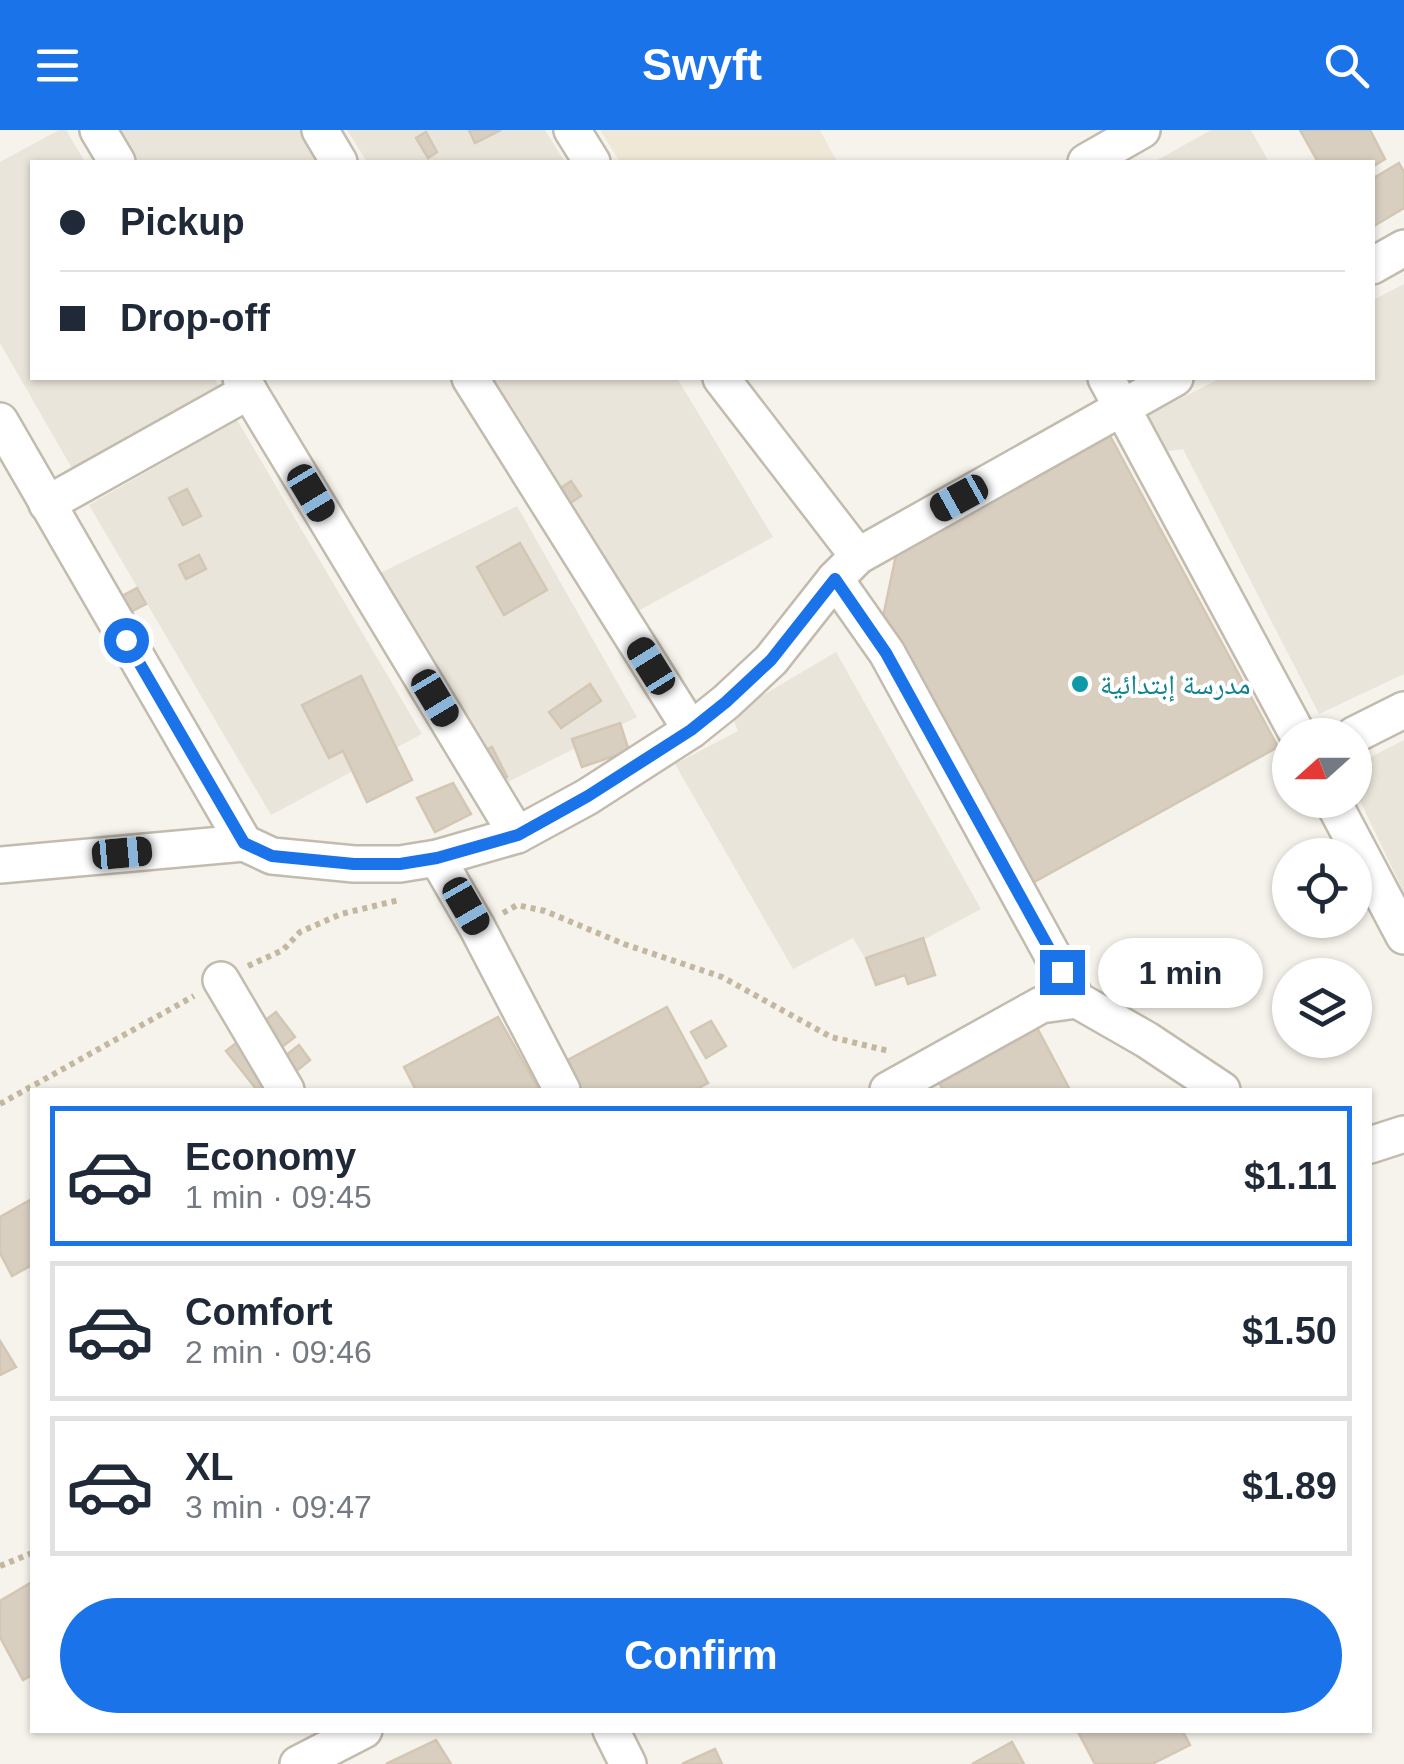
<!DOCTYPE html>
<html lang="en">
<head>
<meta charset="utf-8">
<style>
  body { margin:0; font-family:Arial,"Noto Naskh Arabic",sans-serif; background:#f6f6f7; color:#1f2937; height:100vh; display:flex; flex-direction:column; font-size:38px; white-space:nowrap }
  * { box-sizing:border-box; margin:0 }
  p { font-size:32px; color:#747a83 }
  .icon { flex:none; width:55px; height:55px; fill:none; stroke:currentColor; stroke-width:2; stroke-linecap:round; stroke-linejoin:round }
  .map { position:relative; flex:1; overflow:hidden }
  .details { position:absolute; left:30px; top:958px; width:1342px; height:645px; display:flex; flex-direction:column; background:#fff; border-radius:0px; box-shadow:0 2px 8px #0004 }
  .details>* { flex:none }
  .banner { position:absolute; left:30px; top:30px; width:1345px; height:220px; border-radius:0px; box-shadow:0 2px 8px #0004; display:grid; align-content:center; height:220px; padding:0 30px; background:#fff }
  .needle { width:65px; rotate:249deg }
  .controls { position:absolute; left:1272px; top:588px; display:grid; gap:20px }
  .controls a { display:grid; place-items:center; width:100px; height:100px; border-radius:50%; background:#fff; box-shadow:0 2px 8px #0004; font-size:50px }
  .end { position:absolute; width:45px; height:45px; margin:-22px; border:12px solid #1a73e8; background:#fff; box-shadow:0 0 0 5px #fff }
  .from { border-radius:50% }
  .bubble { position:absolute; height:70px; border-radius:35px; background:#fff; box-shadow:0 2px 8px #0004; font-size:32px; font-weight:700; line-height:70px; text-align:center }
  .car { position:absolute; width:30px; height:60px; margin:-30px -15px; border-radius:12px; box-shadow:0 0 8px 2px #0007; background:linear-gradient(#222 24%,#8ab4d8 0 40%,#222 0 76%,#8ab4d8 0 86%,#222 0) }
  .banner b { display:flex; align-items:center; gap:35px; height:95px; font-size:38px }
  .banner b+b { border-top:2px solid #e0e1e3 }
  .banner i { width:25px; height:25px; background:#1f2937 }
  ul { padding:18px 0 0; list-style:none }
  li { display:flex; align-items:center; gap:30px; height:140px; margin:0 20px 15px; padding:0 10px; border:5px solid #e0e1e3; border-radius:0px }
  li div { flex:1 }
  li b { display:block; font-size:38px }
  li em { font-style:normal; font-weight:700 }
  li.selected { border-color:#1a73e8 }
  li>.icon { width:90px; height:90px; stroke-width:1.5 }
  .primary-button { display:flex; gap:20px; margin-top:auto; padding:20px 30px }
  .primary-button a { flex:1; height:115px; border-radius:60px; background:#1a73e8; color:#fff; font-size:40px; font-weight:700; line-height:115px; text-align:center }
  header { display:flex; justify-content:space-between; align-items:center; height:130px; padding:0 30px; background:#1a73e8; color:#fff; font-size:45px; font-weight:700 }
  .map>svg:first-child { display:block }
  .residential { fill:#eae5da }
  .education { fill:#efe8d6 }
  .building { fill:#d8cfc1; stroke:#d3c7b4; stroke-width:2.5 }
  .lines { fill:none; stroke-linecap:round; stroke-linejoin:round }
  .minor-casing { stroke:#c2bbae; stroke-width:40 }
  .path { stroke:#c4b79f; stroke-width:6; stroke-dasharray:5 5; stroke-linecap:butt }
  .minor { stroke:#fff; stroke-width:35 }
  .route { stroke:#1a73e8; stroke-width:12 }
  .culture-dot { fill:#0f9aa8; stroke:#fff; stroke-width:4 }
  .labels { text-anchor:middle; stroke-width:8; stroke-linejoin:round; paint-order:stroke }
  .culture-label { font-size:28px; fill:#0d838f; stroke:#fff; text-anchor:start }
</style>
</head>
<body>
<header><svg class="icon" aria-label="menu" viewBox="0 0 24 24"><path d="M4 6h16M4 12h16M4 18h16"/></svg>Swyft<svg class="icon" aria-label="search" viewBox="0 0 24 24"><circle cx="10" cy="10" r="6"/><path d="M15 15l6 6"/></svg></header>
<div class="map">
<svg width="1404" height="1634" viewBox="0 0 1404 1634">
  <rect width="100%" height="100%" fill="#f6f3ec"/>
  <!-- residential -->
  <g class="residential">
    <polygon points="59,0 66,0 85,32 32,32 32,248 214,248 219,256 73,340 0,213 0,32"/>
    <polygon points="117,0 300,0 319,32 136,32"/>
    <polygon points="347,0 545,0 565,32 367,32"/>
    <polygon points="1211,0 1251,0 1269,32 1154,32"/>
    <polygon points="1404,154 1404,544 1319,584 1183,319 1163,322 1144,287 1221,248 1372,248 1373,170"/>
    <polygon points="490,248 677,248 773,407 627,487"/>
    <polygon points="237,290 422,604 271,685 89,375"/>
    <polygon points="517,376 637,587 494,659 372,447"/>
    <polygon points="836,522 981,779 871,838 853,808 793,839 675,634 738,601 731,584"/>
    <polygon points="1404,610 1404,763 1355,660 1355,635"/>
  </g>
  <!-- education -->
  <polygon class="education" points="600,0 820,0 837,32 620,32"/>
  <!-- building -->
  <g class="building">
    <polygon points="469,0 501,0 475,13"/>
    <polygon points="1300,0 1370,0 1385,29 1372,37 1372,32 1318,32"/>
    <polygon points="426,2 437,22 428,28 416,8"/>
    <polygon points="1399,33 1404,42 1404,78 1372,97 1372,49"/>
    <polygon points="1109,304 1278,617 1025,757 882,492 897,420"/>
    <polygon points="571,351 581,366 543,391 533,377"/>
    <polygon points="187,359 201,386 183,395 169,368"/>
    <polygon points="520,413 547,460 504,485 477,437"/>
    <polygon points="199,425 206,439 186,449 179,435"/>
    <polygon points="137,458 146,474 113,491 105,475"/>
    <polygon points="361,546 412,650 367,672 343,621 329,628 302,575"/>
    <polygon points="590,554 601,571 561,598 549,582"/>
    <polygon points="620,593 629,621 582,637 572,609"/>
    <polygon points="492,617 507,647 476,661 462,631"/>
    <polygon points="453,653 471,684 435,702 417,668"/>
    <polygon points="923,808 935,845 908,854 905,845 876,855 866,828"/>
    <polygon points="667,877 708,953 695,960 575,960 562,933"/>
    <polygon points="276,882 295,907 262,932 278,952 295,938 285,926 299,915 310,930 273,960 257,960 226,921"/>
    <polygon points="498,887 539,960 416,960 404,937"/>
    <polygon points="1033,890 1070,960 943,960 933,941"/>
    <polygon points="711,891 726,916 706,928 691,902"/>
    <polygon points="32,1069 32,1135 12,1146 0,1123 0,1087"/>
    <polygon points="0,1211 16,1237 0,1245"/>
    <polygon points="32,1452 32,1545 23,1550 0,1507 0,1471"/>
    <polygon points="1077,1600 1182,1600 1190,1615 1152,1634 1095,1634"/>
    <polygon points="436,1610 451,1634 386,1634"/>
    <polygon points="1012,1612 1024,1634 972,1634"/>
    <polygon points="715,1619 722,1634 682,1634"/>
  </g>
  <g class="lines">
    <defs>
      <g id="minor">
        <polyline points="98,0 117,32"/>
        <polyline points="320,0 339,32"/>
        <polyline points="572,0 592,32"/>
        <polyline points="1086,32 1142,0"/>
        <polyline points="1372,136 1404,118"/>
        <polyline points="241,248 517,705"/>
        <polyline points="470,248 691,600"/>
        <polyline points="721,248 858,426"/>
        <polyline points="1106,248 1298,605"/>
        <polyline points="0,291 244,713"/>
        <polyline points="47,374 249,261"/>
        <polyline points="835,449 887,523 1077,870 1147,910 1222,960"/>
        <polyline points="1354,605 1404,580"/>
        <polyline points="1332,670 1404,806"/>
        <polyline points="437,728 477,797 562,960"/>
        <polyline points="0,735 244,713 272,726 354,734 400,734 437,728 517,705 587,667 691,600 726,572 771,530 835,449 858,426 1175,248"/>
        <polyline points="221,850 286,960"/>
        <polyline points="888,960 1041,875 1077,870"/>
        <polyline points="1370,1015 1404,1004"/>
        <polyline points="611,1600 628,1634"/>
        <polyline points="298,1634 364,1600"/>
      </g>
    </defs>
    <!-- minor casing -->
    <use href="#minor" class="minor-casing"/>
    <!-- path -->
    <g class="path">
      <polyline points="503,783 517,775 545,781 624,814 722,847 831,907 889,921"/>
      <polyline points="248,836 283,820 300,802 341,784 399,770"/>
      <polyline points="0,974 194,866"/>
      <polyline points="0,1436 32,1423"/>
    </g>
    <!-- minor -->
    <use href="#minor" class="minor"/>
  </g>
  <g class="lines">
    <!-- route -->
    <polyline class="route" points="126,510 244,713 272,726 354,734 400,734 437,728 518,705 588,666 691,600 726,572 771,530 835,449 886,523 1062,842"/>
  </g>
  <!-- markers -->
  <circle class="culture-dot" cx="1080" cy="554" r="10"/>
  <g class="labels">
    <!-- culture labels -->
    <g class="culture-label">
      <text x="1100" y="564">مدرسة إبتدائية</text>
    </g>
  </g>
</svg>
<div class="controls">
<a><svg class="needle" viewBox="-14 -14 28 28"><path d="M0-13l5 13h-10z" fill="#e53935"/><path d="M0 13l5-13h-10z" fill="#747a83"/></svg></a>
<a><svg class="icon" aria-label="locate" viewBox="0 0 24 24"><circle cx="12" cy="12" r="6"/><path d="M12 2v4M12 18v4M2 12h4M18 12h4"/></svg></a>
<a><svg class="icon" aria-label="layers" viewBox="0 0 24 24"><path d="M12 4l9 5-9 5-9-5zM3 14l9 5 9-5"/></svg></a>
</div>
<i class="end from" style="left:126px;top:510px"></i>
<i class="end" style="left:1062px;top:842px"></i>
<div class="bubble" style="left:1098px;top:808px;width:165px">1 min</div>
<i class="car" style="left:311px;top:363px;rotate:149deg"></i>
<i class="car" style="left:959px;top:368px;rotate:241deg"></i>
<i class="car" style="left:651px;top:536px;rotate:328deg"></i>
<i class="car" style="left:435px;top:568px;rotate:149deg"></i>
<i class="car" style="left:122px;top:723px;rotate:85deg"></i>
<i class="car" style="left:466px;top:776px;rotate:150deg"></i>
<div class="banner">
<b><i class="from"></i>Pickup</b>
<b><i></i>Drop-off</b>
</div>
<section class="details">
<ul>
<li class="selected"><svg class="icon" aria-label="car" viewBox="0 0 24 24"><path d="M5 17H2v-5l4-1 3-4h7l3 4 3 1v5h-3M9 17h6M6 11h13"/><circle cx="7" cy="17" r="2"/><circle cx="17" cy="17" r="2"/></svg><div><b>Economy</b><p>1 min · 09:45</p></div><em>$1.11</em></li>
<li><svg class="icon" aria-label="car" viewBox="0 0 24 24"><path d="M5 17H2v-5l4-1 3-4h7l3 4 3 1v5h-3M9 17h6M6 11h13"/><circle cx="7" cy="17" r="2"/><circle cx="17" cy="17" r="2"/></svg><div><b>Comfort</b><p>2 min · 09:46</p></div><em>$1.50</em></li>
<li><svg class="icon" aria-label="car" viewBox="0 0 24 24"><path d="M5 17H2v-5l4-1 3-4h7l3 4 3 1v5h-3M9 17h6M6 11h13"/><circle cx="7" cy="17" r="2"/><circle cx="17" cy="17" r="2"/></svg><div><b>XL</b><p>3 min · 09:47</p></div><em>$1.89</em></li>
</ul>
<div class="primary-button"><a>Confirm</a></div>
</section>
</div>
</body>
</html>
